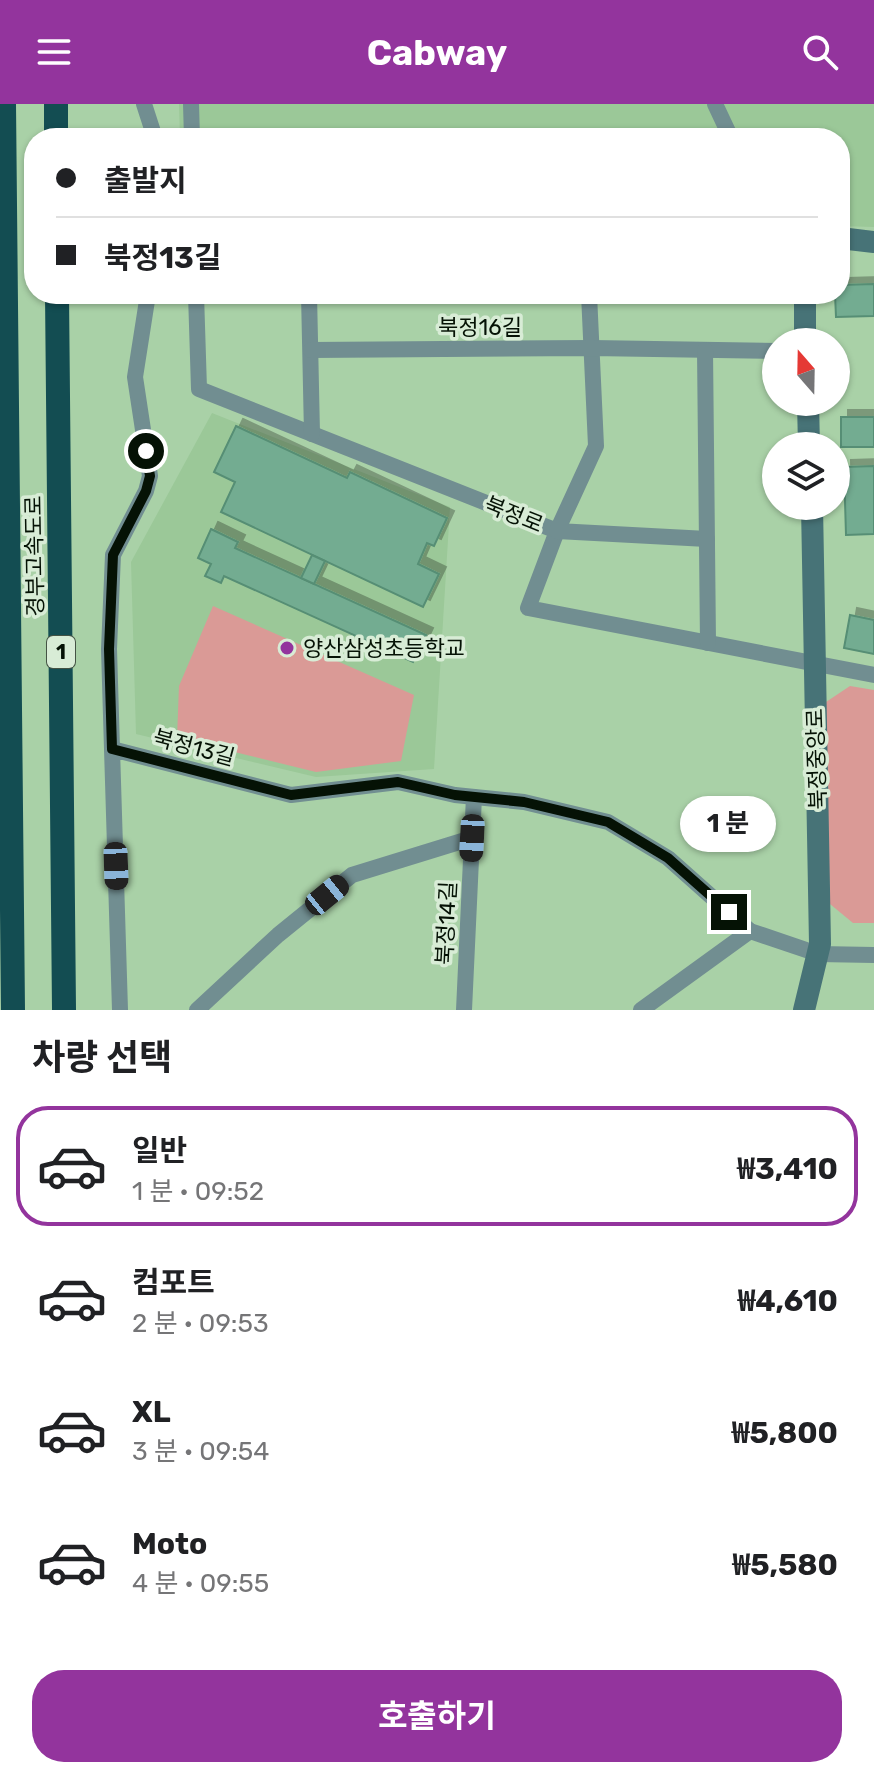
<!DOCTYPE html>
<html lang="ko">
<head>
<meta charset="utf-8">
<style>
  body { margin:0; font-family:Rubik,"Noto Sans KR",sans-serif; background:#f6f6f6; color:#202124; height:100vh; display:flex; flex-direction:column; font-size:30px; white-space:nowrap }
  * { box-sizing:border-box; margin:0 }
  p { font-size:26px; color:#757577 }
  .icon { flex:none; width:44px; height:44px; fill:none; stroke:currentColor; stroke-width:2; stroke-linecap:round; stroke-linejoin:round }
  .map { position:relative; height:906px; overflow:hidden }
  .side { display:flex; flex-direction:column; background:#fff; flex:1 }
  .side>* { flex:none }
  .guide { position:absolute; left:24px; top:24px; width:826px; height:176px; border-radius:32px; box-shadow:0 2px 6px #0004; display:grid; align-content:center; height:176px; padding:0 32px; background:#fff }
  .needle { width:52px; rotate:340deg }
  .fabs { position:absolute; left:762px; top:224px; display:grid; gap:16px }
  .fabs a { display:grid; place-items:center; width:88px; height:88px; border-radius:50%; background:#fff; box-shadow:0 2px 6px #0004; font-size:40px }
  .end { position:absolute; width:36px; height:36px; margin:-18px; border:10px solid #051205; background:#fff; box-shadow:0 0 0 4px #fff }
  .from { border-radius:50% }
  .bubble { position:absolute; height:56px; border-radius:28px; background:#fff; box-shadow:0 2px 6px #0004; font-size:26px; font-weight:700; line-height:56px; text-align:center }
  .car { position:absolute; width:24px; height:48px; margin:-24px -12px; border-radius:10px; box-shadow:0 0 6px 2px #0007; background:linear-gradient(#222 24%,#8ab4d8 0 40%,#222 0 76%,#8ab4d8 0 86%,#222 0) }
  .guide b { display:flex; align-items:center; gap:28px; height:76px; font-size:30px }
  .guide b+b { border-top:2px solid #e0e0e0 }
  .guide i { width:20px; height:20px; background:#202124 }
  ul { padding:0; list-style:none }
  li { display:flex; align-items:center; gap:24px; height:120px; margin:0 16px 12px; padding:0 16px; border:4px solid transparent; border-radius:32px }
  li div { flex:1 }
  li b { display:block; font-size:30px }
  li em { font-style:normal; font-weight:700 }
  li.current { border-color:#93349d }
  li>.icon { width:72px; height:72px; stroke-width:1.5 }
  h2 { padding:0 32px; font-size:36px; line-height:96px }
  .primary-button { display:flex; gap:16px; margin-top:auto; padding:16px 32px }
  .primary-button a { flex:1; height:92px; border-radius:32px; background:#93349d; color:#fff; font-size:32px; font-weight:700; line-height:92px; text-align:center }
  header { display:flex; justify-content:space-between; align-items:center; height:104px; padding:0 32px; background:#93349d; color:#fff; font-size:36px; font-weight:700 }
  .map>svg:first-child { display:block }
  .built { fill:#9bc898 }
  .green { fill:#da9a96 }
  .building { fill:#73ac91; stroke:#568e74; stroke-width:2; filter:url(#shadow) }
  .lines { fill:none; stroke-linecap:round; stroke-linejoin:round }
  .street { stroke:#718e91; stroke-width:16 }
  .secondary { stroke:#477377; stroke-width:22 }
  .highway { stroke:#134d52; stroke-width:24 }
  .route { stroke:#051205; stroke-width:10 }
  .poi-dot { fill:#93349d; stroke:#d8ecd6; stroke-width:3 }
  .labels { text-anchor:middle; stroke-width:7; stroke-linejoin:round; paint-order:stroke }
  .shield { fill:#d8ecd6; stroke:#445344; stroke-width:2 }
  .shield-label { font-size:20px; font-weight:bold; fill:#051205 }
  .street-label { font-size:22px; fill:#051205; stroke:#d8ecd6 }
  .poi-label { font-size:22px; fill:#051205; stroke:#d8ecd6; text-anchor:start }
</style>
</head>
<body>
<header><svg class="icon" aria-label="menu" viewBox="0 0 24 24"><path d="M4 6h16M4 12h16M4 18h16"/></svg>Cabway<svg class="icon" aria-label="search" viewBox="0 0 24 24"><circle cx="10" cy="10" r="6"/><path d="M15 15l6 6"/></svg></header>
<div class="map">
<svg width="874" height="906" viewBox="0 0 874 906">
  <defs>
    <filter id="shadow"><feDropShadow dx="7" dy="-7" stdDeviation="0" flood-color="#0004"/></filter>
  </defs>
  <rect width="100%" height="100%" fill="#a9d1a7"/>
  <!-- built -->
  <g class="built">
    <polygon points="179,0 874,0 874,123 840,122 840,34 180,34"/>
    <polygon points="212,309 450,403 434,665 316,673 136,630 131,458"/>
  </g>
  <!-- green -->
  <g class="green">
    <polygon points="213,502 414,591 401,657 316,668 177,634 179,582"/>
    <polygon points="850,582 874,586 874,819 853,819 830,800 823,600"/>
  </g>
  <!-- building -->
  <g class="building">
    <polygon points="874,180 874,212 836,213 835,190 840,190 840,181"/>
    <rect x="841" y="313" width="33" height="30"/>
    <polygon points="236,322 347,374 350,368 447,414 434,442 427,439 418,460 439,470 423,503 221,408 235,378 214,368"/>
    <polygon points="874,362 874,430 846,431 844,363"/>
    <polygon points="211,425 238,438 235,444 426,531 413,558 224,472 221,479 205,472 211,460 198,454"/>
    <polygon points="312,451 325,457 314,480 301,474"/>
    <polygon points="850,511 874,516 874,550 844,544"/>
  </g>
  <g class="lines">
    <!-- street -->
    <g class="street">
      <polyline points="144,0 155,34"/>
      <polyline points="191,0 192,34"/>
      <polyline points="715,0 731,34"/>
      <polyline points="196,190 199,285 557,427 528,504 874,571"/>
      <polyline points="309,190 312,330"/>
      <polyline points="589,190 596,342 557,427 707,435"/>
      <polyline points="311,246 592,244 776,247"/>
      <polyline points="705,246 708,539"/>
      <polyline points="112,645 109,545 113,451 146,387 150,372 135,273 148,190"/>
      <polyline points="120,906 112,645 291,691 398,678 455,691 524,698 608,718 668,754 750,827 818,850 874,851"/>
      <polyline points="197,906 278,831 352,771 472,734 474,693"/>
      <polyline points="464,906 472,734"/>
      <polyline points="641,906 750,827"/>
    </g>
    <!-- secondary -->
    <g class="secondary">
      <polyline points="840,134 874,138"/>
      <polyline points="805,190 805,238"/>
      <polyline points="808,298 809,342"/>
      <polyline points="804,906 820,840 812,402"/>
    </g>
    <!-- highway -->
    <g class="highway">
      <polyline points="4,0 13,906"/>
      <polyline points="56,0 56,34"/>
      <polyline points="57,190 64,906"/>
    </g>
  </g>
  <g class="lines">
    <!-- route -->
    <polyline class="route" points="146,347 150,372 146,387 113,451 109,545 112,645 291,691 398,678 455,691 524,698 608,718 668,754 729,808"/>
  </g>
  <!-- markers -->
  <circle class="poi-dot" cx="287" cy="544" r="8"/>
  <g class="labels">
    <!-- shield labels -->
    <rect class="shield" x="47" y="532" width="28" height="32" rx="6"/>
    <g class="shield-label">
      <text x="61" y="555">1</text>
    </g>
    <!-- street labels -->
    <g class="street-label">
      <text x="480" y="231">북정16길</text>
      <text transform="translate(514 410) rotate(22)" y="8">북정로</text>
      <text transform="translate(34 452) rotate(-91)" y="8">경부고속도로</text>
      <text transform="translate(194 643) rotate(15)" y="8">북정13길</text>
      <text transform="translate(816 655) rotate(-92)" y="8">북정중앙로</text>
      <text transform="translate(446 819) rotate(-87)" y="8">북정14길</text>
    </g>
    <!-- poi labels -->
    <g class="poi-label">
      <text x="303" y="552">양산삼성초등학교</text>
    </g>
  </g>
</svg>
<div class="fabs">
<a><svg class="needle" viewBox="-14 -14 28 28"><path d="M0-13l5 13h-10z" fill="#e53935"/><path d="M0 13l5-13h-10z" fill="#757577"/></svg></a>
<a><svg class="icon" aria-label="layers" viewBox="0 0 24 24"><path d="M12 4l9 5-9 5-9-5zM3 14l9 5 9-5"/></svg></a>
</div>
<i class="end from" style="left:146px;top:347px"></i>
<i class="end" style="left:729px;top:808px"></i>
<div class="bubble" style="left:680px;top:692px;width:96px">1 분</div>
<i class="car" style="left:472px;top:734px;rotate:183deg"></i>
<i class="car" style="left:116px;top:762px;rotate:178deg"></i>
<i class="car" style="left:327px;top:791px;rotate:51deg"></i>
<div class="guide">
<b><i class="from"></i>출발지</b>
<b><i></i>북정13길</b>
</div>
</div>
<section class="side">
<h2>차량 선택</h2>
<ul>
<li class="current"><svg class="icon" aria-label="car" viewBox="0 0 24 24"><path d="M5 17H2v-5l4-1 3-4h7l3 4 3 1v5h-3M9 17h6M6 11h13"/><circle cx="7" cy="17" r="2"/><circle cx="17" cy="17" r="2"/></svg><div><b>일반</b><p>1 분 · 09:52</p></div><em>₩3,410</em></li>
<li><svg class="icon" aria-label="car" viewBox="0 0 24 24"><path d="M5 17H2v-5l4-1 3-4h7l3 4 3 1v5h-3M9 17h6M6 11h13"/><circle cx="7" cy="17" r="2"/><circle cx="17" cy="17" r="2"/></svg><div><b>컴포트</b><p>2 분 · 09:53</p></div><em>₩4,610</em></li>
<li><svg class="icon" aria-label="car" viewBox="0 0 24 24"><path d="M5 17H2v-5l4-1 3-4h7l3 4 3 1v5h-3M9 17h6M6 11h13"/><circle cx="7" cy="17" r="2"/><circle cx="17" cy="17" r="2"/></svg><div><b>XL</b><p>3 분 · 09:54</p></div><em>₩5,800</em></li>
<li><svg class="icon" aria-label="car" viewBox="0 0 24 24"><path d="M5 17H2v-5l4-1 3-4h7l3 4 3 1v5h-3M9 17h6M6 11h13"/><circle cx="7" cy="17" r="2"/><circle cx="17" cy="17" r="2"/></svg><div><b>Moto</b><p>4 분 · 09:55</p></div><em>₩5,580</em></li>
</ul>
<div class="primary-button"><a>호출하기</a></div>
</section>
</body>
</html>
